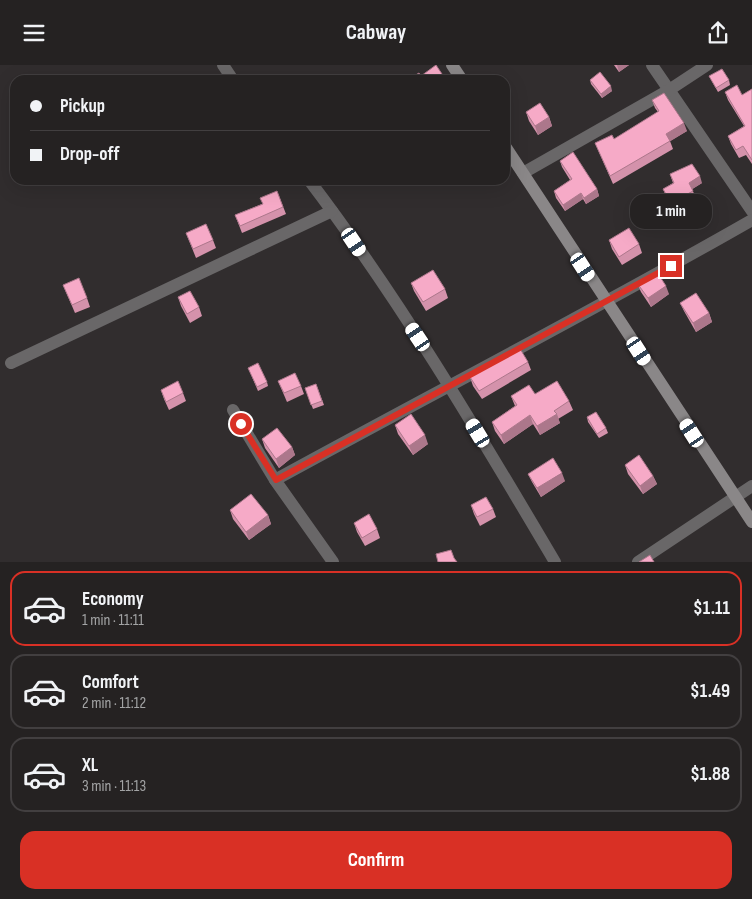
<!DOCTYPE html>
<html lang="en">
<head>
<meta charset="utf-8">
<style>
  body { margin:0; font-family:"Sofia Sans Condensed",sans-serif; background:#2d2a2a; color:#f1f3f6; height:100vh; display:flex; flex-direction:column; font-size:19px; white-space:nowrap }
  * { box-sizing:border-box; margin:0 }
  p { font-size:16px; color:#a3a4a5 }
  .icon { flex:none; width:28px; height:28px; fill:none; stroke:currentColor; stroke-width:2; stroke-linecap:round; stroke-linejoin:round }
  .map { position:relative; height:497px; overflow:hidden }
  .side { display:flex; flex-direction:column; background:#252222; flex:1 }
  .side>* { flex:none }
  .banner { position:absolute; left:10px; top:10px; width:500px; height:110px; border-radius:15px; box-shadow:0 5px 20px #0002,0 0 0 1px #423f40; display:grid; align-content:center; height:110px; padding:0 20px; background:#252222 }
  .end { position:absolute; width:22px; height:22px; margin:-11px; border:6px solid #d93025; background:#fff; box-shadow:0 0 0 2px #fff }
  .from { border-radius:50% }
  .bubble { position:absolute; height:35px; border-radius:15px; background:#252222; box-shadow:0 5px 20px #0002,0 0 0 1px #423f40; font-size:16px; font-weight:700; line-height:35px; text-align:center }
  .car { position:absolute; width:15px; height:30px; margin:-15px -8px; border-radius:6px; box-shadow:0 0 4px 1px #0007; background:linear-gradient(#fff 24%,#345 0 40%,#fff 0 76%,#345 0 86%,#fff 0) }
  .banner b { display:flex; align-items:center; gap:18px; height:48px; font-size:19px }
  .banner b+b { border-top:1px solid #423f40 }
  .banner i { width:12px; height:12px; background:#f1f3f6 }
  ul { padding:9px 0 0; list-style:none }
  li { display:flex; align-items:center; gap:15px; height:75px; margin:0 10px 8px; padding:0 10px; border:2px solid #423f40; border-radius:15px }
  li div { flex:1 }
  li b { display:block; font-size:19px }
  li em { font-style:normal; font-weight:700 }
  li.active { border-color:#d93025 }
  li>.icon { width:45px; height:45px; stroke-width:1.5 }
  .primary-button { display:flex; gap:10px; margin-top:auto; padding:10px 20px }
  .primary-button a { flex:1; height:58px; border-radius:15px; background:#d93025; color:#fff; font-size:20px; font-weight:700; line-height:58px; text-align:center }
  header { display:flex; justify-content:space-between; align-items:center; height:65px; padding:0 20px; background:#252222; font-size:22px; font-weight:700 }
  .map>svg:first-child { display:block }
  .lines { fill:none; stroke-linecap:round; stroke-linejoin:round }
  .street { stroke:#696768; stroke-width:12 }
  .secondary { stroke:#8a8788; stroke-width:12 }
  .wall { fill:#d492ab }
  .shaded-wall { fill:#ac778b }
  .building { fill:#f6aac7; stroke:#ac778b }
  .route { stroke:#d93025; stroke-width:6 }
</style>
</head>
<body>
<header><svg class="icon" aria-label="menu" viewBox="0 0 24 24"><path d="M4 6h16M4 12h16M4 18h16"/></svg>Cabway<svg class="icon" aria-label="share" viewBox="0 0 24 24"><path d="M12 15V3M7 8l5-5 5 5M5 13v7h14v-7"/></svg></header>
<div class="map">
<svg width="752" height="497" viewBox="0 0 752 497">
  <rect width="100%" height="100%" fill="#312d2e"/>
  <g class="lines">
    <!-- street -->
    <g class="street">
      <polyline points="223,0 233,15"/>
      <polyline points="652,0 752,146"/>
      <polyline points="523,108 669,25 707,0"/>
      <path d="M309,115C401,236 478,367 555,497"/>
      <polyline points="11,298 332,146"/>
      <polyline points="233,345 275,415"/>
      <path d="M333,497L275,415C434,328 595,245 752,155"/>
      <polyline points="638,497 752,421"/>
    </g>
    <!-- secondary -->
    <g class="secondary">
      <polyline points="452,0 462,15"/>
      <polyline points="505,81 752,457"/>
    </g>
  </g>
  <!-- wall -->
  <g class="wall">
    <polygon points="614,0 629,0 619,7"/>
    <polygon points="709,11 729,15 730,20 718,27"/>
    <polygon points="590,15 612,26 602,33 591,19"/>
    <polygon points="752,24 752,99 746,90 739,93 731,79 728,71 744,61 728,35 725,27 742,30"/>
    <polygon points="652,35 687,66 670,76 673,84 613,119 595,78 614,74 658,47 655,43"/>
    <polygon points="526,47 549,52 552,61 538,70 529,56"/>
    <polygon points="560,96 597,124 599,131 586,139 583,134 565,146 556,133 554,126 570,115 562,102"/>
    <polygon points="670,109 702,118 692,124 696,133 674,145 666,131 663,124 673,118"/>
    <polygon points="277,126 286,149 242,168 235,150 262,139"/>
    <polygon points="186,168 213,175 216,183 196,193"/>
    <polygon points="609,175 639,179 642,188 622,200 612,184"/>
    <polygon points="411,218 445,224 448,233 426,246 414,226"/>
    <polygon points="637,218 669,229 651,242 641,227"/>
    <polygon points="63,220 87,233 90,242 75,248"/>
    <polygon points="178,232 199,242 202,251 190,258 181,241"/>
    <polygon points="680,238 709,248 712,257 696,267 684,246"/>
    <polygon points="528,297 531,305 482,334 473,321 470,312"/>
    <polygon points="250,307 267,317 268,321 258,326"/>
    <polygon points="278,316 301,321 304,329 287,337"/>
    <polygon points="316,319 324,340 313,344 305,323"/>
    <polygon points="161,325 183,328 186,336 169,345 164,334"/>
    <polygon points="535,329 569,336 573,345 558,354 560,358 540,370 533,359 504,379 495,366 492,357 515,341 511,331"/>
    <polygon points="587,352 606,363 608,368 599,373 588,357"/>
    <polygon points="395,360 428,379 413,390 398,369"/>
    <polygon points="262,374 292,382 295,390 279,403 265,383"/>
    <polygon points="625,400 653,411 657,419 643,429 628,409"/>
    <polygon points="528,409 565,416 541,432 532,417"/>
    <polygon points="471,440 493,444 496,452 480,461 474,449"/>
    <polygon points="230,445 268,450 271,459 249,475 233,454"/>
    <polygon points="354,458 377,464 380,473 365,481 357,467"/>
  </g>
  <!-- shaded-wall -->
  <g class="shaded-wall">
    <polygon points="617,0 629,0 619,7"/>
    <polygon points="442,9 445,15 434,15"/>
    <polygon points="611,21 612,26 602,33 601,29"/>
    <polygon points="549,52 552,61 538,70 535,61"/>
    <polygon points="684,58 687,66 669,77 666,69"/>
    <polygon points="700,111 702,118 691,125 689,118"/>
    <polygon points="597,124 599,131 586,139 584,133"/>
    <polygon points="581,128 583,134 565,146 563,140"/>
    <polygon points="666,221 669,229 651,242 648,233"/>
    <polygon points="709,248 712,257 696,267 693,258"/>
    <polygon points="557,349 560,358 540,370 537,361"/>
    <polygon points="530,350 533,359 504,379 501,370"/>
    <polygon points="425,370 428,379 413,390 409,381"/>
    <polygon points="292,382 295,390 279,403 276,394"/>
    <polygon points="562,408 565,416 541,432 537,423"/>
    <polygon points="653,411 657,419 643,429 640,421"/>
    <polygon points="268,450 271,459 249,475 246,467"/>
  </g>
  <!-- building -->
  <g class="building">
    <polygon points="436,0 442,9 434,15 407,15 419,8 421,11"/>
    <polygon points="722,4 729,15 716,23 709,11"/>
    <polygon points="600,7 611,21 601,29 590,15"/>
    <polygon points="737,20 742,30 752,24 752,95 743,81 736,85 728,71 745,61 725,27"/>
    <polygon points="664,28 684,58 666,69 670,76 610,111 595,78 612,70 614,74 659,46 652,35"/>
    <polygon points="540,38 549,52 535,61 526,47"/>
    <polygon points="573,87 597,124 584,133 581,128 563,140 554,126 572,114 560,96"/>
    <polygon points="692,99 700,111 689,118 693,126 671,138 663,124 674,118 670,109"/>
    <polygon points="277,126 283,142 240,161 235,150 263,139 260,133"/>
    <polygon points="206,159 213,175 193,184 186,168"/>
    <polygon points="629,163 639,179 619,192 609,175"/>
    <polygon points="433,205 445,224 423,237 411,218"/>
    <polygon points="657,207 666,221 648,233 637,218"/>
    <polygon points="79,213 87,233 72,240 63,220"/>
    <polygon points="190,226 199,242 187,249 178,232"/>
    <polygon points="696,228 709,248 693,258 680,238"/>
    <polygon points="519,282 528,297 479,326 470,312"/>
    <polygon points="258,298 267,317 257,322 248,303"/>
    <polygon points="295,308 301,321 284,328 278,316"/>
    <polygon points="178,316 183,328 166,337 161,325"/>
    <polygon points="557,316 569,336 554,346 557,349 537,361 530,350 501,370 492,357 517,340 511,331 529,320 535,329"/>
    <polygon points="316,319 322,336 311,340 305,323"/>
    <polygon points="596,347 606,363 597,369 587,352"/>
    <polygon points="411,349 425,370 409,381 395,360"/>
    <polygon points="277,363 292,382 276,394 262,374"/>
    <polygon points="639,390 653,411 640,421 625,400"/>
    <polygon points="553,393 562,408 537,423 528,409"/>
    <polygon points="251,429 268,450 246,467 230,445"/>
    <polygon points="486,432 493,444 477,452 471,440"/>
    <polygon points="369,449 377,464 362,473 354,458"/>
    <polygon points="451,485 454,493 457,497 438,497 436,489"/>
    <polygon points="650,490 654,497 639,497"/>
  </g>
  <g class="lines">
    <!-- route -->
    <polyline class="route" points="241,359 276,415 671,201"/>
  </g>
</svg>
<i class="end from" style="left:241px;top:359px"></i>
<i class="end" style="left:671px;top:201px"></i>
<div class="bubble" style="left:630px;top:129px;width:82px">1 min</div>
<i class="car" style="left:354px;top:177px;rotate:146deg"></i>
<i class="car" style="left:583px;top:202px;rotate:147deg"></i>
<i class="car" style="left:418px;top:272px;rotate:326deg"></i>
<i class="car" style="left:639px;top:286px;rotate:147deg"></i>
<i class="car" style="left:478px;top:368px;rotate:329deg"></i>
<i class="car" style="left:692px;top:368px;rotate:327deg"></i>
<div class="banner">
<b><i class="from"></i>Pickup</b>
<b><i></i>Drop-off</b>
</div>
</div>
<section class="side">
<ul>
<li class="active"><svg class="icon" aria-label="car" viewBox="0 0 24 24"><path d="M5 17H2v-5l4-1 3-4h7l3 4 3 1v5h-3M9 17h6M6 11h13"/><circle cx="7" cy="17" r="2"/><circle cx="17" cy="17" r="2"/></svg><div><b>Economy</b><p>1 min · 11:11</p></div><em>$1.11</em></li>
<li><svg class="icon" aria-label="car" viewBox="0 0 24 24"><path d="M5 17H2v-5l4-1 3-4h7l3 4 3 1v5h-3M9 17h6M6 11h13"/><circle cx="7" cy="17" r="2"/><circle cx="17" cy="17" r="2"/></svg><div><b>Comfort</b><p>2 min · 11:12</p></div><em>$1.49</em></li>
<li><svg class="icon" aria-label="car" viewBox="0 0 24 24"><path d="M5 17H2v-5l4-1 3-4h7l3 4 3 1v5h-3M9 17h6M6 11h13"/><circle cx="7" cy="17" r="2"/><circle cx="17" cy="17" r="2"/></svg><div><b>XL</b><p>3 min · 11:13</p></div><em>$1.88</em></li>
</ul>
<div class="primary-button"><a>Confirm</a></div>
</section>
</body>
</html>
